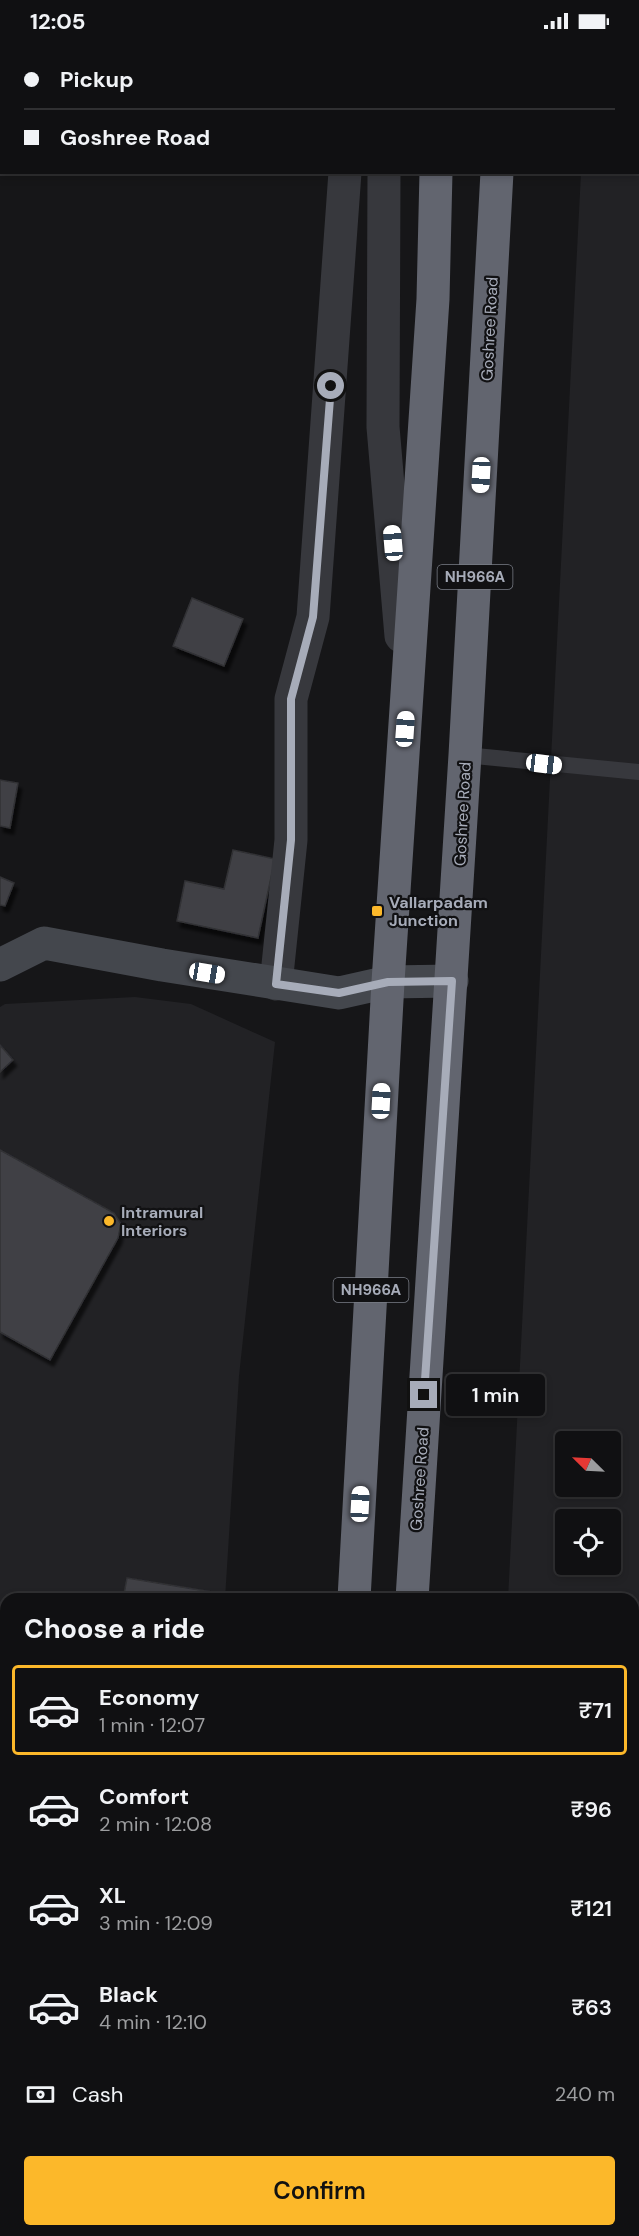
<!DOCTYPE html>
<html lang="en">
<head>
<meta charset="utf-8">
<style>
  body { margin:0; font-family:"DM Sans",sans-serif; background:#19191b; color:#f1f3f6; height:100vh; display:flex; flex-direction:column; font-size:22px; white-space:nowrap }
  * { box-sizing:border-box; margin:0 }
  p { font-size:20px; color:#9c9d9f }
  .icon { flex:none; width:33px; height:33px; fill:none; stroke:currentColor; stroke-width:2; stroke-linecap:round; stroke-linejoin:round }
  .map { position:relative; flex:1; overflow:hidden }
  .details { position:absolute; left:0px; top:1551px; width:639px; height:644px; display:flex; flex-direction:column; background:#101012; border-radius:18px 18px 0 0; box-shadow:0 3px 9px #0003,0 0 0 2px #303032 }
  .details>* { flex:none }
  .banner { position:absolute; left:0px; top:0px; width:639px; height:132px; box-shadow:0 3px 9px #0003,0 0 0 2px #303032; display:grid; align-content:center; height:132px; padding:0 24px; background:#101012 }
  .needle { width:39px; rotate:294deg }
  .fabs { position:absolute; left:555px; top:1389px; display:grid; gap:12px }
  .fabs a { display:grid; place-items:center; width:66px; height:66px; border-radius:6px; background:#101012; box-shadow:0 3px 9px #0003,0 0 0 2px #303032; font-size:30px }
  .end { position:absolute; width:27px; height:27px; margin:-14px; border:8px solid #a7acb9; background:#111; box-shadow:0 0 0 3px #111 }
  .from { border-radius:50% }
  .bubble { position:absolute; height:42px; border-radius:6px; background:#101012; box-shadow:0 3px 9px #0003,0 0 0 2px #303032; font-size:20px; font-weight:600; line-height:42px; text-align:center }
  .car { position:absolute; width:18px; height:36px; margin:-18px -9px; border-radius:8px; box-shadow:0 0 4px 2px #0007; background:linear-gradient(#fff 24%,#345 0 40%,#fff 0 76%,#345 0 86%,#fff 0) }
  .banner b { display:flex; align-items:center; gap:21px; height:57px; font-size:22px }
  .banner b+b { border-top:2px solid #303032 }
  .banner i { width:15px; height:15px; background:#f1f3f6 }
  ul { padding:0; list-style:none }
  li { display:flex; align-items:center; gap:18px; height:90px; margin:0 12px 9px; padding:0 12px; border:3px solid transparent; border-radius:6px }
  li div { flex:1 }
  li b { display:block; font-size:22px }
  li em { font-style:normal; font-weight:600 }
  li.on { border-color:#fcb82a }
  li>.icon { width:54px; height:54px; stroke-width:1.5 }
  h2 { padding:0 24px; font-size:27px; line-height:72px }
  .pay { display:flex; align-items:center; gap:15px; height:66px; padding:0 24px; font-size:22px }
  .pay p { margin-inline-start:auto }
  .action { display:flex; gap:12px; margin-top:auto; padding:12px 24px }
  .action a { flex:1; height:69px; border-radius:6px; background:#fcb82a; color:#111; font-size:24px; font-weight:600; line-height:69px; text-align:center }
  .status { display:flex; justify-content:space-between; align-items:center; height:42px; padding:0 30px; background:#101012; direction:ltr }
  .status svg { height:16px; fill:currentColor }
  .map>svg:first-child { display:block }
  .built { fill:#222225; fill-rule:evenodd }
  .building { fill:#404145; stroke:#303034; stroke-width:1.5; filter:url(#shadow) }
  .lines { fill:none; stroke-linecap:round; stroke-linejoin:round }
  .lane { stroke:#37383d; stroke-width:16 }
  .street { stroke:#37383d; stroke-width:33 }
  .secondary { stroke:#44474d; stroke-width:33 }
  .highway { stroke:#62656f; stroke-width:33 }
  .route { stroke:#a7acb9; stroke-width:8 }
  .poi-dot { fill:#fcb82a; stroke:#111113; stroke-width:2 }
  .labels { text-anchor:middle; stroke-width:4.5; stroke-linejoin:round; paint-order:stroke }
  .shield { fill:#111113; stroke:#7a7e87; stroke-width:1.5 }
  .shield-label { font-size:15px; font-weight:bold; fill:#a7acb9 }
  .street-label { font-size:16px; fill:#a7acb9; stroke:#111113 }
  .poi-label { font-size:16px; font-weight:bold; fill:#a7acb9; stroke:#111113; text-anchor:start }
</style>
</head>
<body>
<div class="status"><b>12:05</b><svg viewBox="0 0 49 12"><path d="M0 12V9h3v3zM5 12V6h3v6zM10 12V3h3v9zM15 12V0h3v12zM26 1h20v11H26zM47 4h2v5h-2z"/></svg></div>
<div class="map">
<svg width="639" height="2194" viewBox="0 0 639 2194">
  <defs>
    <filter id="shadow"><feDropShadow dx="3.5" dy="6" stdDeviation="1.5" flood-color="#0009"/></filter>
  </defs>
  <rect width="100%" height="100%" fill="#161618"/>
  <!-- built -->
  <g class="built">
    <path d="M588,0H639V2194H476V2188H633V1557H508L581,131L638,130V2ZM566,1400H610V1444H566ZM566,1478H610V1522H566Z"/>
    <polygon points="135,955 191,962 275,1000 239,1334 225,1557 6,1557 6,2188 186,2189 186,2194 0,2194 0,965 5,962"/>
  </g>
  <!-- building -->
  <g class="building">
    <rect x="253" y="0" width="66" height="2"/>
    <polygon points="192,556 243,577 224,624 173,604"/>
    <polygon points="0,738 18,741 10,786 0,784"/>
    <polygon points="233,808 275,817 258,896 177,879 185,839 224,847"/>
    <polygon points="0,835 14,841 5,864 0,863"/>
    <polygon points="0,1003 13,1018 0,1030"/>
    <polygon points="0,1108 114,1171 121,1182 118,1196 50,1318 0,1290"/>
    <polygon points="127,1536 242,1555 242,1557 123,1557"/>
    <polygon points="164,2188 199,2188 199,2194 163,2194"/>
  </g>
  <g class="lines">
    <!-- lane -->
    <g class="lane">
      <polyline points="465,713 639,730"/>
      <polyline points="633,2134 639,2128"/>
      <polyline points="577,2194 581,2188"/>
    </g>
    <!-- street -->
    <g class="street">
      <polyline points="353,2 353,0"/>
      <polyline points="384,2 384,0"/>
      <polyline points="384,130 383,385 401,594"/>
      <polyline points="276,942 291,798 291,657 313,575 345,130"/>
    </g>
    <!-- secondary -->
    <polyline class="secondary" points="0,923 44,901 162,923 339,951 388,940 452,939"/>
    <!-- highway -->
    <g class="highway">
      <polyline points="439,2 439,0"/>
      <polyline points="505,2 505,0"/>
      <polyline points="354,1557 388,940 433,257 436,130"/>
      <polyline points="412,1557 465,713 497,130"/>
      <polyline points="319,2194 320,2188"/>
      <polyline points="372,2194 373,2188"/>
    </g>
  </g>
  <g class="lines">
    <!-- route -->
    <polyline class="route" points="331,344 313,575 291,657 291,798 276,942 339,951 388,940 452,939 424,1353"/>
  </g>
  <!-- markers -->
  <g class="poi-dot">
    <rect x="371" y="863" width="12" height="12" rx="3"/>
    <circle cx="109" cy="1179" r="6"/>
  </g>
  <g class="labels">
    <!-- shield labels -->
    <g class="shield">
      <rect x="437.5" y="523" width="75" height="24" rx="4.5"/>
      <rect x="333.5" y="1236" width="75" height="24" rx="4.5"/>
    </g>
    <g class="shield-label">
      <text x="475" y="540">NH966A</text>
      <text x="371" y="1253">NH966A</text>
    </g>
    <!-- street labels -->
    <g class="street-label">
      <text transform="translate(489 287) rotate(-87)" y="6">Goshree Road</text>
      <text transform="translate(462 772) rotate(-87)" y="6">Goshree Road</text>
      <text transform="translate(419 1437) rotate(-86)" y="6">Goshree Road</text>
    </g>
    <!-- poi labels -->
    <g class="poi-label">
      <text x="389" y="866">Vallarpadam<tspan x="389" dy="18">Junction</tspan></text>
      <text x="121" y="1176">Intramural<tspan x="121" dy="18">Interiors</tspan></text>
    </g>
  </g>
</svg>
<div class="fabs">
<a><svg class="needle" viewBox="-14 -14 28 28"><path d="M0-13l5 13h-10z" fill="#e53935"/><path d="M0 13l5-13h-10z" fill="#9c9d9f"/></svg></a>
<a><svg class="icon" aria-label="locate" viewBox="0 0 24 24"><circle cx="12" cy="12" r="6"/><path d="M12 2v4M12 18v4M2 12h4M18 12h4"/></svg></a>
</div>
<i class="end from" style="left:331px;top:344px"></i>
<i class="end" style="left:424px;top:1353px"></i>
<div class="bubble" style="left:446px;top:1332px;width:99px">1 min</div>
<i class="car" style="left:481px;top:433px;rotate:183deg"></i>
<i class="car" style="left:393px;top:501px;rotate:355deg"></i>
<i class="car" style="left:405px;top:687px;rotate:4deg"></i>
<i class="car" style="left:544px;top:722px;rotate:97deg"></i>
<i class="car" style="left:207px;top:931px;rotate:99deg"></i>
<i class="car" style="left:381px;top:1059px;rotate:3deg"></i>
<i class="car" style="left:360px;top:1462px;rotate:3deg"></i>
<div class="banner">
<b><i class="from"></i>Pickup</b>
<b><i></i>Goshree Road</b>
</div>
<section class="details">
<h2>Choose a ride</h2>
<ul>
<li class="on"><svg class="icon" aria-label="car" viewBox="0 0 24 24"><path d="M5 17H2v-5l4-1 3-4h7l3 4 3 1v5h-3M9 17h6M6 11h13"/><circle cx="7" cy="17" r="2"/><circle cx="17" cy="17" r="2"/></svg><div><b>Economy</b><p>1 min · 12:07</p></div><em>₹71</em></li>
<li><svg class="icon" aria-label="car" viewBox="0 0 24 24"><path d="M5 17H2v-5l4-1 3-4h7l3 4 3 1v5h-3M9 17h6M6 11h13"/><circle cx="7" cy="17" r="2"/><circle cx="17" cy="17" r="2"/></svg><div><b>Comfort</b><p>2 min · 12:08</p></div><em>₹96</em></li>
<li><svg class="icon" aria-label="car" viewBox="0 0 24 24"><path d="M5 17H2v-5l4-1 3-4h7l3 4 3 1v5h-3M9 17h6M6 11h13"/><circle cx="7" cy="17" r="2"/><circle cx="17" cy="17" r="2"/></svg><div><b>XL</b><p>3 min · 12:09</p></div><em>₹121</em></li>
<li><svg class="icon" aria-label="car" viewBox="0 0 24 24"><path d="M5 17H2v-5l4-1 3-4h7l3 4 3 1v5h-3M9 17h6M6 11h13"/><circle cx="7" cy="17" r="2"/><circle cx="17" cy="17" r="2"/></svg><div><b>Black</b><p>4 min · 12:10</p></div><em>₹63</em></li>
</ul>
<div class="pay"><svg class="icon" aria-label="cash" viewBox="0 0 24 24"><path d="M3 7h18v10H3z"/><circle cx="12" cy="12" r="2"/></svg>Cash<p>240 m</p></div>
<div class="action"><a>Confirm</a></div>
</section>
</div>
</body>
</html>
